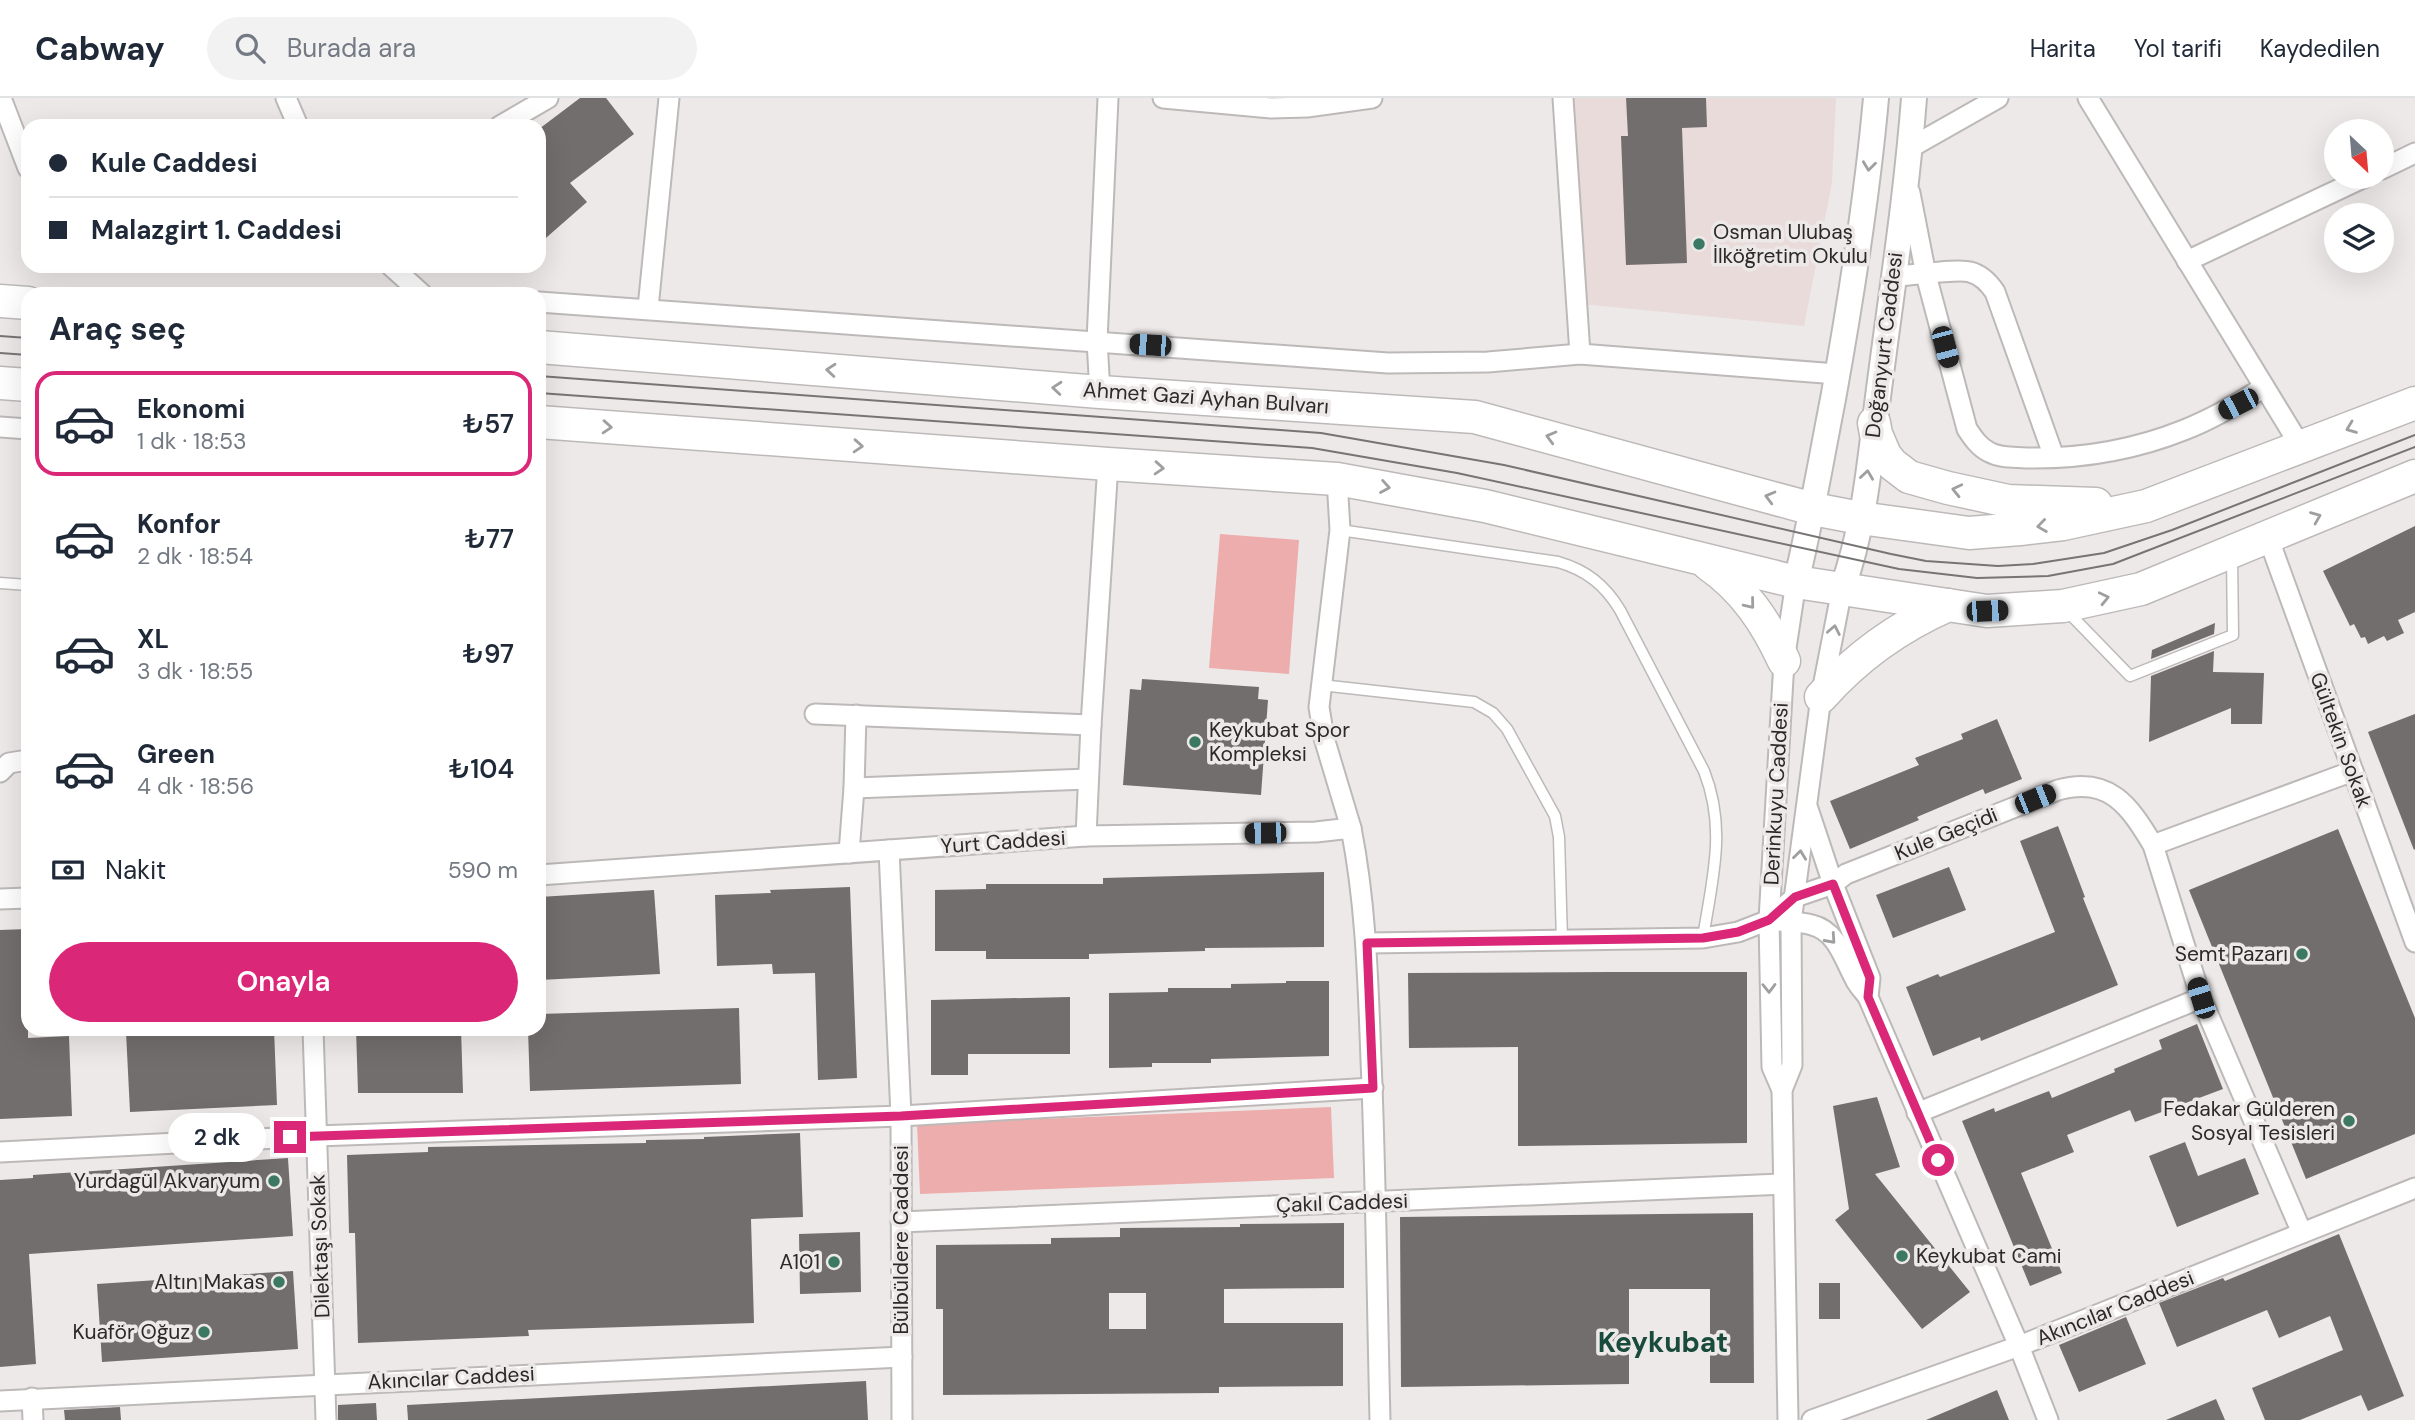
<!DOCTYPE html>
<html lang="tr">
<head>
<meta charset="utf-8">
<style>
  body { margin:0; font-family:"DM Sans",sans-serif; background:#f2f2f3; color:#1f2937; height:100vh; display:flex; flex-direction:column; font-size:26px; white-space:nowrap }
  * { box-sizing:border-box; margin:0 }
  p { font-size:23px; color:#747a83 }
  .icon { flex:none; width:38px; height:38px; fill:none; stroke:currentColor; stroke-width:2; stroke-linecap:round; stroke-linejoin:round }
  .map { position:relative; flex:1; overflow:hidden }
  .sheet { position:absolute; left:21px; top:189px; width:525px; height:749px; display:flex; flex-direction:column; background:#fff; border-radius:21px; box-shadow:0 7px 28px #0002 }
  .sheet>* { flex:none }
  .top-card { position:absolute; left:21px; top:21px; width:525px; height:154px; border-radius:21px; box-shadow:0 7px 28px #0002; display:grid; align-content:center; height:154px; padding:0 28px; background:#fff }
  .needle { width:46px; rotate:154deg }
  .tools { position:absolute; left:2324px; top:21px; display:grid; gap:14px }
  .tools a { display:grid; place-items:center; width:70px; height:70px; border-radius:50%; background:#fff; box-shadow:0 7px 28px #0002; font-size:35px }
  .end { position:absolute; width:32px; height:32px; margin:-16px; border:9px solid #db2777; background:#fff; box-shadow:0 0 0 4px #fff }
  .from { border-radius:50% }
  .bubble { position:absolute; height:49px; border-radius:24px; background:#fff; box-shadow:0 7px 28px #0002; font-size:23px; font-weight:600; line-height:49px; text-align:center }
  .car { position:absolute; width:21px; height:42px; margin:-21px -10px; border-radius:9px; box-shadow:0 0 5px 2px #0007; background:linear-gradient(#222 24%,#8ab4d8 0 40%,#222 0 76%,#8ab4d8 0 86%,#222 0) }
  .top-card b { display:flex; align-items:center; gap:24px; height:66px; font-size:26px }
  .top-card b+b { border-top:2px solid #e0e1e3 }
  .top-card i { width:18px; height:18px; background:#1f2937 }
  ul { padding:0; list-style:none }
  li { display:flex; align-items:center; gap:21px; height:105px; margin:0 14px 10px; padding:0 14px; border:4px solid transparent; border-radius:21px }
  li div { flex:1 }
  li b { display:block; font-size:26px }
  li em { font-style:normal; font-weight:600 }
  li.active { border-color:#db2777 }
  li>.icon { width:63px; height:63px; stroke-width:1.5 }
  h2 { padding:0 28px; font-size:32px; line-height:84px }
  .pay { display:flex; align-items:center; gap:18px; height:77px; padding:0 28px; font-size:26px }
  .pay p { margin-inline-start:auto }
  .cta { display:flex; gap:14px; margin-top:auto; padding:14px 28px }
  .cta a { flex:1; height:80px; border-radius:42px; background:#db2777; color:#fff; font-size:28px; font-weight:600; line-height:80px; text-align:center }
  header { display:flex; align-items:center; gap:42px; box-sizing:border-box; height:98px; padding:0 35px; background:#fff; border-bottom:2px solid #e0e1e3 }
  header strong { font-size:33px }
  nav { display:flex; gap:38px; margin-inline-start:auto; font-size:24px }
  .search { width:490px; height:63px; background:#f2f2f3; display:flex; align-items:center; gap:18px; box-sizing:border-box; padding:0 24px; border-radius:38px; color:#747a83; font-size:26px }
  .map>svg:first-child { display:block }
  .built { fill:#e9dbda }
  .green { fill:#ecadac }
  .building { fill:#736e6e; fill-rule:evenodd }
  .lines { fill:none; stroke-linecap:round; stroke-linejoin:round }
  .service-casing { stroke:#beb9b9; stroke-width:13 }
  .minor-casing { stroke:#beb9b9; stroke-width:23 }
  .tertiary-casing { stroke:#beb9b9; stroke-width:28 }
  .primary-casing { stroke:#beb9b9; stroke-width:35 }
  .service { stroke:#fff; stroke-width:10 }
  .minor { stroke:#fff; stroke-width:19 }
  .tertiary { stroke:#fff; stroke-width:24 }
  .primary { stroke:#fff; stroke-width:32 }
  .tram { stroke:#777474; stroke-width:2 }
  .oneway { stroke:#a09f9f }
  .route { stroke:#db2777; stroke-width:9 }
  .poi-dot { fill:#3c7965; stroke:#eee9e9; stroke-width:2.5 }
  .labels { text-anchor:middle; stroke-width:7; stroke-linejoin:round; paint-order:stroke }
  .poi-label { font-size:21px; fill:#2b2929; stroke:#eee9e9; text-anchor:end }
  .street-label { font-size:21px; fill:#2b2929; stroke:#eee9e9 }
  .district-label { font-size:28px; font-weight:bold; fill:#194b3c; stroke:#eee9e9 }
</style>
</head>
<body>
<header>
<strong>Cabway</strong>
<div class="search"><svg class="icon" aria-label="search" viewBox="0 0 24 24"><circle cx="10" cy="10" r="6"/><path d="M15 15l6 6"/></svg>Burada ara</div>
<nav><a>Harita</a><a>Yol tarifi</a><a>Kaydedilen</a></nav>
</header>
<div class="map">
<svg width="2415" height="1322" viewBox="0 0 2415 1322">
  <rect width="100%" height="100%" fill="#eee9e9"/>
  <!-- built -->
  <polygon class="built" points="1570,0 1836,0 1832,85 1804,228 1582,206"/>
  <!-- green -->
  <g class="green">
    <polygon points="1220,436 1299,442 1289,576 1209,570"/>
    <polygon points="1331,1009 1334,1080 920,1096 917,1026"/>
  </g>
  <!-- building -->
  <g class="building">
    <polygon points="580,0 606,0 634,36 570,85 587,104 539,146 539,31"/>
    <polygon points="1626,0 1706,0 1707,29 1682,30 1687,165 1626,167 1621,38 1628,38"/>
    <polygon points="2415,428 2415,514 2398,522 2404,535 2387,543 2384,538 2368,546 2365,539 2361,540 2354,526 2350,528 2323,473"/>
    <polygon points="2215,525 2214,536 2151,561 2152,552"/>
    <polygon points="2214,553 2213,574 2264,575 2262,626 2231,626 2231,610 2149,644 2151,578"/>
    <polygon points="1142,581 1259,589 1258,601 1268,602 1261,697 1123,687 1130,591 1141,592"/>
    <polygon points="2415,616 2415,751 2414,752 2368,634"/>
    <polygon points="1997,621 2022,681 1985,696 1983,691 1917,719 1919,722 1850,751 1830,703 1919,667 1915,660 1963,641 1961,636"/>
    <polygon points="2058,728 2085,799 2083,800 2118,887 1981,943 1980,939 1933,958 1906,889 1938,876 1940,879 2055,834 2020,743"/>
    <polygon points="2338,731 2415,920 2415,1036 2306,1081 2189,792"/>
    <polygon points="1949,769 1966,812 1893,840 1876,797"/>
    <polygon points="1324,774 1324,849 1205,850 1205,853 1089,856 1089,861 986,861 986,853 935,853 935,792 986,791 986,786 1103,786 1103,780"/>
    <polygon points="850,789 857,980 818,982 815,875 773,876 772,866 717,868 715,797 771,795 770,792"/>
    <polygon points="654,792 660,876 539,882 539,799"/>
    <polygon points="28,831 28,940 69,938 72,1018 0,1021 0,832"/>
    <polygon points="1611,874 1747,874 1747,1045 1518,1048 1518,949 1409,950 1408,875"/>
    <polygon points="1286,883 1329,883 1329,958 1211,961 1211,965 1152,965 1152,969 1109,970 1109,895 1168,894 1168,890 1231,890 1231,886 1286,885"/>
    <polygon points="1070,899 1070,956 968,956 968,977 931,977 931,902"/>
    <polygon points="739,910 741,986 530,993 528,931 539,931 539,916"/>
    <polygon points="2197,926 2223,991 2135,1024 2130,1012 2067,1037 2074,1054 2021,1075 2062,1175 2030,1188 1962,1023 1994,1010 1995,1014 2049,993 2052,1000 2115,974 2114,971 2162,951 2159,942"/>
    <polygon points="191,931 274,931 277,1007 130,1014 126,934"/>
    <polygon points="356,931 461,931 463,995 358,995"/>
    <polygon points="1877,999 1900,1069 1875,1076 1970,1194 1922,1231 1835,1122 1849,1111 1833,1008"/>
    <polygon points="800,1035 803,1119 751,1121 754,1225 528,1232 529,1238 358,1245 355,1135 349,1135 347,1057 428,1054 428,1049 646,1045 646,1042 704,1041 704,1039"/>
    <polygon points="2185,1044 2198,1078 2245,1060 2259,1096 2177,1129 2149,1058"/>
    <polygon points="288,1060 293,1138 29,1156 36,1266 0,1269 0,1082 33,1080 33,1077"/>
    <polygon points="1753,1115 1754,1285 1710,1285 1710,1191 1629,1191 1629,1286 1401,1289 1400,1119"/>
    <path d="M1344,1125V1190L1224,1191V1225H1343V1288L1219,1289V1295L943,1297V1211H936V1147L1051,1146V1140L1120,1139V1130L1240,1129V1126ZM1109,1195H1146V1231H1109Z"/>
    <polygon points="860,1134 861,1194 800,1196 799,1136"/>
    <polygon points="2339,1136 2404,1298 2368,1313 2361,1297 2300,1322 2265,1322 2252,1290 2343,1252 2330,1218 2279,1240 2267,1212 2177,1249 2159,1205 2223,1180 2225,1183"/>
    <polygon points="293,1173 298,1251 102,1264 97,1186"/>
    <rect x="1819" y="1185" width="21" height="36"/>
    <polygon points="2126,1219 2146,1266 2079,1294 2059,1247"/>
    <polygon points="866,1283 868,1322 408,1322 407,1307"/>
    <polygon points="1997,1292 2009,1322 1926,1322"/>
    <polygon points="2216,1301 2225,1322 2166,1322"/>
    <polygon points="376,1305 377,1322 338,1322 338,1307"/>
    <polygon points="120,1309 121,1322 65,1322 64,1312"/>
  </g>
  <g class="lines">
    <defs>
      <g id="service">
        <path d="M1340,432L1558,464C1586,472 1605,487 1620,512L1704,673C1727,731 1712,781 1703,840"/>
        <polyline points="0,485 28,487"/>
        <polyline points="2066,512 2130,578 2233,537 2232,458"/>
        <polyline points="1321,587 1474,604 1493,615 1507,631 1555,718 1559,739 1562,843"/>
      </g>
      <g id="minor">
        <polyline points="1,0 28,70"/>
        <polyline points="286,0 298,28"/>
        <polyline points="1163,0 1271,10 1307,9 1372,0"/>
        <polyline points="1563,0 1580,256"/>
        <polyline points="2088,0 2301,349"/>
        <polyline points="500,28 548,0"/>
        <polyline points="1908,51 1998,0"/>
        <polyline points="2382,71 2415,55"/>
        <path d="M1910,95L1926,177L1967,331C1973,340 1979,349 1989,354C2000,360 2013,359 2026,360C2079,361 2134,352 2184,332C2212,321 2238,306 2264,289"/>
        <polyline points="2187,163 2365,79"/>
        <polyline points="391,168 422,196"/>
        <path d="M1893,178C1910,178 1958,170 1970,174C1982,177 1989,185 1995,194L2054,359"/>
        <polyline points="539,204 1388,265 1488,264 1580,256 1837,276"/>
        <polyline points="648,210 669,0"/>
        <polyline points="1100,294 1097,243 1108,0"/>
        <polyline points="0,329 28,331"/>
        <polyline points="1337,381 1340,432 1319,609 1324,640 1351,730"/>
        <polyline points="2268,439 2415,844"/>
        <polyline points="815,616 1091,627"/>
        <polyline points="0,674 9,665 28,662"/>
        <polyline points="854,690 1088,681"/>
        <polyline points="1808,711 1833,786 1870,880 1868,899"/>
        <polyline points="1086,738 1091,627 1108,366"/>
        <polyline points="2153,747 2353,673"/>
        <polyline points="889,752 901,1018 902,1322"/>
        <polyline points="849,755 854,690 856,617"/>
        <path d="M539,777L1086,738L1316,734L1351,730C1366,806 1368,883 1371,962C1376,1082 1377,1202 1380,1322"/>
        <polyline points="0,801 28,800"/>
        <path d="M1779,823C1790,824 1802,824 1812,827C1837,833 1844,861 1855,881C1858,888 1864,893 1868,899L2019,1248L2048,1322"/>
        <path d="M1367,845L1703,840L1738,834L1769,822L1795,799L1833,786L1846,776L2058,692C2109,678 2129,707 2153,747L2201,900L2302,1135"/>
        <polyline points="313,931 326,1322"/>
        <polyline points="1782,992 1772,969 1769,822 1784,563 1796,484"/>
        <polyline points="1917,1015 2201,900"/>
        <polyline points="0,1054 316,1038 901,1018 1373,990"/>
        <polyline points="901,1124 1783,1086"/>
        <polyline points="32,1300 33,1322"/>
        <polyline points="0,1303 902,1259"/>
        <polyline points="1788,1322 1782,992 1792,967 1791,824 1821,599 1842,491"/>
        <polyline points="1812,1322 2019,1248 2415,1090"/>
      </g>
      <g id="tertiary">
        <path d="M1796,484C1811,423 1821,362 1833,301C1851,201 1867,101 1876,0"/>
        <path d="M1842,491C1867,423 1871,347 1881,276C1893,184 1907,92 1914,0"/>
      </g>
      <g id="primary">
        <polyline points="0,203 28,205"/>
        <polyline points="539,249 1100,294 1475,319 1813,411 1860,420 1969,435 2020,431 2063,426 2146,408 2415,305"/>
        <polyline points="0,285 28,287"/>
        <polyline points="539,324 1108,366 1337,381 1485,408 1796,484 1987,513 2063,508 2141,491 2415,378"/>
        <polyline points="1874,325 1876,336 1885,357 1892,366 1909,379 1948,390 2008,403 2096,406"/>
        <path d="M1708,466C1744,491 1766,524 1784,563"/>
        <path d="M1821,599C1857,558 1898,529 1948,507"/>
      </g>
    </defs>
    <!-- service casing -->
    <use href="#service" class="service-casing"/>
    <!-- minor casing -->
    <use href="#minor" class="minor-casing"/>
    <!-- tertiary casing -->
    <use href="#tertiary" class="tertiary-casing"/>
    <!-- primary casing -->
    <use href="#primary" class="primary-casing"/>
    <!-- service -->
    <use href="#service" class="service"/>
    <!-- minor -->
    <use href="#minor" class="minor"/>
    <!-- tertiary -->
    <use href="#tertiary" class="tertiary"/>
    <!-- primary -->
    <use href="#primary" class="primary"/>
    <!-- tram -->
    <g class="tram">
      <polyline points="0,238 28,240"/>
      <polyline points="0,255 28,257"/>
      <polyline points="539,278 1321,335 1504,367 1891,456 1926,463 1998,468 2033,466 2104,455 2172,432 2415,337"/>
      <polyline points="539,295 1312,350 1457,375 1899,471 1977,480 2048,478 2113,466 2415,349"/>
    </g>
  </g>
  <!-- one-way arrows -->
  <defs><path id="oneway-chevron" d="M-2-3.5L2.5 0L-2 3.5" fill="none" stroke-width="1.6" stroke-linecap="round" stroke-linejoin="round" transform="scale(1.75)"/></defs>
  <g class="oneway">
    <use href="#oneway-chevron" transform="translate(1869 68) rotate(97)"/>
    <use href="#oneway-chevron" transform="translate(831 272) rotate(-175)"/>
    <use href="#oneway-chevron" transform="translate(1057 290) rotate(-175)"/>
    <use href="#oneway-chevron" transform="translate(607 329) rotate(4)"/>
    <use href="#oneway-chevron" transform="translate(2351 330) rotate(159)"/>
    <use href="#oneway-chevron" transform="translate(1551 339) rotate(-165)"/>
    <use href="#oneway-chevron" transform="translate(858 348) rotate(4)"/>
    <use href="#oneway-chevron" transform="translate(1159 370) rotate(4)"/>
    <use href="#oneway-chevron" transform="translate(1867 377) rotate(-82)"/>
    <use href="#oneway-chevron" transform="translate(1385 389) rotate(10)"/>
    <use href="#oneway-chevron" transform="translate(1957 392) rotate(-167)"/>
    <use href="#oneway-chevron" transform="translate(1770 399) rotate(-165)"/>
    <use href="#oneway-chevron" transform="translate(2316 419) rotate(-22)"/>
    <use href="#oneway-chevron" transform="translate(2042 428) rotate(172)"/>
    <use href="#oneway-chevron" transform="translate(2104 500) rotate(-13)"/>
    <use href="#oneway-chevron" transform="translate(1750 506) rotate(51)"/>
    <use href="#oneway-chevron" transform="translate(1834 532) rotate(-79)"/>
    <use href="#oneway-chevron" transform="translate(1800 757) rotate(-83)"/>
    <use href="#oneway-chevron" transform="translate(1831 841) rotate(48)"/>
    <use href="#oneway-chevron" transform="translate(1769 890) rotate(89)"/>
  </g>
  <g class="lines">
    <!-- route -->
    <polyline class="route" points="290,1039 901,1018 1373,990 1367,845 1703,840 1738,834 1769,822 1795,799 1833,786 1870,880 1868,899 1938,1062"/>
  </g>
  <!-- markers -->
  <g class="poi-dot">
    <circle cx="1699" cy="146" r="7"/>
    <circle cx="1195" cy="644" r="7"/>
    <circle cx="2302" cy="856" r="7"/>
    <circle cx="2349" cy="1023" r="7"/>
    <circle cx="274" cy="1083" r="7"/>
    <circle cx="1902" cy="1158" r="7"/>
    <circle cx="834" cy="1164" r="7"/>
    <circle cx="279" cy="1184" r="7"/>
    <circle cx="204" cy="1234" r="7"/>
  </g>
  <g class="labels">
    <!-- poi labels -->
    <g class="poi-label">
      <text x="1713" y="141" text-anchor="start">Osman Ulubaş<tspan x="1713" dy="24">İlköğretim Okulu</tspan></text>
      <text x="1209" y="639" text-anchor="start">Keykubat Spor<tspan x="1209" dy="24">Kompleksi</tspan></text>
      <text x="2288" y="863">Semt Pazarı</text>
      <text x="2335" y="1018">Fedakar Gülderen<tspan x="2335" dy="24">Sosyal Tesisleri</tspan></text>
      <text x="260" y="1090">Yurdagül Akvaryum</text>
      <text x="1916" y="1165" text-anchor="start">Keykubat Cami</text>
      <text x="820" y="1171">A101</text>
      <text x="265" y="1191">Altın Makas</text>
      <text x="190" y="1241">Kuaför Oğuz</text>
    </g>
    <!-- street labels -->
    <g class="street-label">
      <text transform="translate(1884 247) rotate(-83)" y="7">Doğanyurt Caddesi</text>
      <text transform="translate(1206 300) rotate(4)" y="7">Ahmet Gazi Ayhan Bulvarı</text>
      <text transform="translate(2341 642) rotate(70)" y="7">Gültekin Sokak</text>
      <text transform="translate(1776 696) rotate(-87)" y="7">Derinkuyu Caddesi</text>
      <text transform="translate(1946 736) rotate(-22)" y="7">Kule Geçidi</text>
      <text transform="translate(1003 744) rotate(-4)" y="7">Yurt Caddesi</text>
      <text transform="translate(1342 1105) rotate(-2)" y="7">Çakıl Caddesi</text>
      <text transform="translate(901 1142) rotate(-90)" y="7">Bülbüldere Caddesi</text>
      <text transform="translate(320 1148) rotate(-92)" y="7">Dilektaşı Sokak</text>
      <text transform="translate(2115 1210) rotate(-22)" y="7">Akıncılar Caddesi</text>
      <text transform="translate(451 1280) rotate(-3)" y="7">Akıncılar Caddesi</text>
    </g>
    <!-- district labels -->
    <g class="district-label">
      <text x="1663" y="1254">Keykubat</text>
    </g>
  </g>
</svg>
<div class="tools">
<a><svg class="needle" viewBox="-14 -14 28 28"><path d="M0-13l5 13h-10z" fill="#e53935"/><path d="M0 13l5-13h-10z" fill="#747a83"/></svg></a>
<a><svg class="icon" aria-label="layers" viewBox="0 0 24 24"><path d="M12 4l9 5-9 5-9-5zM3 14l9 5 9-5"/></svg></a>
</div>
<i class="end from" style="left:1938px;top:1062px"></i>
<i class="end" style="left:290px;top:1039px"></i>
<div class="bubble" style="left:168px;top:1015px;width:98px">2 dk</div>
<i class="car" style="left:1150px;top:247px;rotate:274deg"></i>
<i class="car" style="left:1945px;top:249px;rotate:165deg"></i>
<i class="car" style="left:2238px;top:306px;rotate:243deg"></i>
<i class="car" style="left:1987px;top:513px;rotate:88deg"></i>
<i class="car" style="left:2035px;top:701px;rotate:68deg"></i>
<i class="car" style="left:1265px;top:735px;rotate:269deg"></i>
<i class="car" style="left:2201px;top:900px;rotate:343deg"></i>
<div class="top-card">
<b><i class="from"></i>Kule Caddesi</b>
<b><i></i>Malazgirt 1. Caddesi</b>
</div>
<section class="sheet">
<h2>Araç seç</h2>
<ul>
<li class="active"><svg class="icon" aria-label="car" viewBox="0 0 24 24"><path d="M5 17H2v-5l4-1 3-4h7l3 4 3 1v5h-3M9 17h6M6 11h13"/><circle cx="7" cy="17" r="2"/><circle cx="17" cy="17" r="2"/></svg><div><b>Ekonomi</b><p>1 dk · 18:53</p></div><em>₺57</em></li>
<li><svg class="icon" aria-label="car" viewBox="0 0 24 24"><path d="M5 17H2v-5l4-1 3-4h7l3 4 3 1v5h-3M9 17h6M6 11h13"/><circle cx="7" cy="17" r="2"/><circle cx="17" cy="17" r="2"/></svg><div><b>Konfor</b><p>2 dk · 18:54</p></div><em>₺77</em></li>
<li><svg class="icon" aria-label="car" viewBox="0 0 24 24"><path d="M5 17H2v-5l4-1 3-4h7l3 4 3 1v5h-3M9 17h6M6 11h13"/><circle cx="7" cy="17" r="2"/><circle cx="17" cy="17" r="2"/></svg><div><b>XL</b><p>3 dk · 18:55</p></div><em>₺97</em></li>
<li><svg class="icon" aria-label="car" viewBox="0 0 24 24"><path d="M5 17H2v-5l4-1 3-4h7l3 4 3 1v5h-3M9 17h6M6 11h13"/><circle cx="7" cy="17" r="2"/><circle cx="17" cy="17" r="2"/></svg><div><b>Green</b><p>4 dk · 18:56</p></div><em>₺104</em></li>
</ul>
<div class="pay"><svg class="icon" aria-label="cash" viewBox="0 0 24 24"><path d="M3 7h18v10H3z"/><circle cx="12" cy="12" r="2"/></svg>Nakit<p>590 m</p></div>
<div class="cta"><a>Onayla</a></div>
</section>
</div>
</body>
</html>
